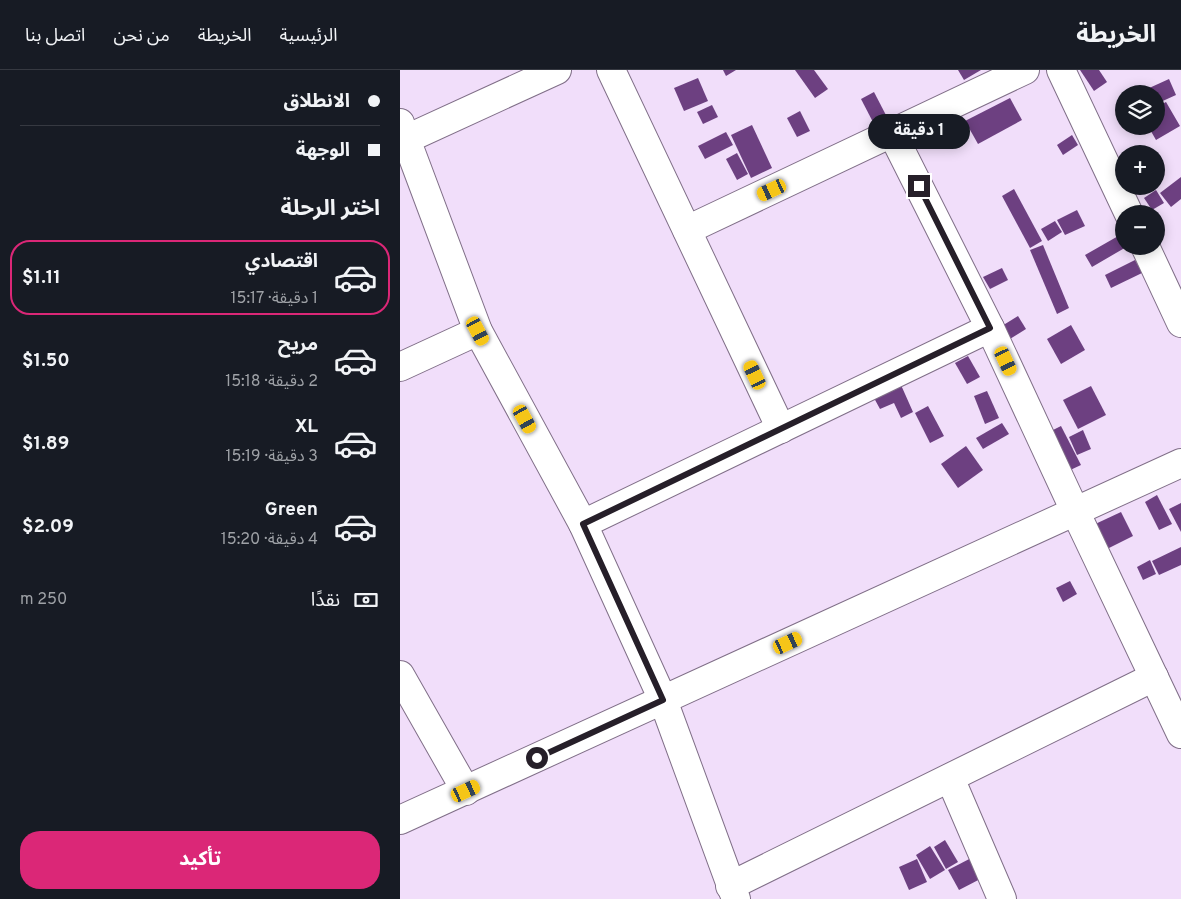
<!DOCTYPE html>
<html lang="ar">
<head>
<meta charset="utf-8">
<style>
  body { margin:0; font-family:Overpass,"Noto Sans Arabic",sans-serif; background:#242831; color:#f1f3f6; direction:rtl; height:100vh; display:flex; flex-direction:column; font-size:19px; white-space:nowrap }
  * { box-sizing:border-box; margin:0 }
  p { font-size:16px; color:#9ea1a6 }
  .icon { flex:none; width:28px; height:28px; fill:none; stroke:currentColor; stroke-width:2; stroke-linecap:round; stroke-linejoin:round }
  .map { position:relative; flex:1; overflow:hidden; direction:ltr }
  .side { display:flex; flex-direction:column; background:#171b24; width:400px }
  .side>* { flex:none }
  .banner { display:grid; align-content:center; height:110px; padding:0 20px; background:#171b24 }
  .buttons { position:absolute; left:715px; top:15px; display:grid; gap:10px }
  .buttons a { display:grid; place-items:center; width:50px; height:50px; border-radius:50%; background:#171b24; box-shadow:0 2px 12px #0003; font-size:25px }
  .end { position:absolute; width:22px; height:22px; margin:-11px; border:6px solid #261f29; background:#fff; box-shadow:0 0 0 2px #fff }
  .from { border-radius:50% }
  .bubble { position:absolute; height:35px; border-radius:18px; background:#171b24; box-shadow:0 2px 12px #0003; font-size:16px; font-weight:700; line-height:35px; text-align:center; direction:rtl }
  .car { position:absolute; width:15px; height:30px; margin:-15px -8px; border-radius:6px; box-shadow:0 0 4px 1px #0007; background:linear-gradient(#f5c518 24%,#345 0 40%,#f5c518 0 76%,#345 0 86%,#f5c518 0) }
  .banner b { display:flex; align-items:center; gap:18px; height:48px; font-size:19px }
  .banner b+b { border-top:1px solid #363941 }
  .banner i { width:12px; height:12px; background:#f1f3f6 }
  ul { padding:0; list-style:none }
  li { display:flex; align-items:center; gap:15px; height:75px; margin:0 10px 8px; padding:0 10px; border:2px solid transparent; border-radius:20px }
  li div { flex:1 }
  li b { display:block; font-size:19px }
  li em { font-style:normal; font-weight:700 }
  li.active { border-color:#db2777 }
  li>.icon { width:45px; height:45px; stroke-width:1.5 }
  h2 { padding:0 20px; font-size:22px; line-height:60px }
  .pay { display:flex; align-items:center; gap:12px; height:55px; padding:0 20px; font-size:19px }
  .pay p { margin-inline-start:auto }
  .button { display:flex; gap:10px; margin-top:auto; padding:10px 20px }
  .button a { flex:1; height:58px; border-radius:20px; background:#db2777; color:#fff; font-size:20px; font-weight:700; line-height:58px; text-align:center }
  header { display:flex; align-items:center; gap:30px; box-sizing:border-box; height:70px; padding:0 25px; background:#171b24; border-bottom:1px solid #363941 }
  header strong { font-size:24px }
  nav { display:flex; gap:28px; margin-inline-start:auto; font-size:18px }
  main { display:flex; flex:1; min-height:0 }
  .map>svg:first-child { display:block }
  .building { fill:#6d4081 }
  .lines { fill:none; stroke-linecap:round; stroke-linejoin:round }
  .minor-casing { stroke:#806f88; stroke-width:30 }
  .minor { stroke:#fff; stroke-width:28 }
  .route { stroke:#261f29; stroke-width:6 }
</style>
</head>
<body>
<header>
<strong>الخريطة</strong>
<nav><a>الرئيسية</a><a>الخريطة</a><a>من نحن</a><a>اتصل بنا</a></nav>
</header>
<main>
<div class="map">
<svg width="781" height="829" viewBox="0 0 781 829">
  <rect width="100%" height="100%" fill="#f1defa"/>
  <!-- building -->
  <g class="building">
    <polygon points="323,0 336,0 326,6"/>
    <polygon points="395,0 414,0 428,19 415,28"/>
    <polygon points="558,0 581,0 564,10"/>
    <polygon points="680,0 699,0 707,12 694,21"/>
    <polygon points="298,8 308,31 284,41 274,18"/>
    <polygon points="769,9 776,25 756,34 756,24 736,24"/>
    <polygon points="474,22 488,49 475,56 461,29"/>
    <polygon points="610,28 622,50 578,74 565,51"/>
    <polygon points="724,32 724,48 716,37"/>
    <polygon points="766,32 780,56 756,70 748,56 756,56 756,37"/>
    <polygon points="312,35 318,47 303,54 297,42"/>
    <polygon points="400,41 410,61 397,67 387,48"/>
    <polygon points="352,55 372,98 351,108 331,65"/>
    <polygon points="326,62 333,75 305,89 298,76"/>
    <polygon points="672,65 678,75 663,85 657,75"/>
    <polygon points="337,83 348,104 337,110 326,89"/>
    <polygon points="781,107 781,129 771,137 760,123"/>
    <polygon points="614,119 642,171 630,178 602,126"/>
    <polygon points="756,120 764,133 752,140 744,128"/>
    <polygon points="677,140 685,156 665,165 657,150"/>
    <polygon points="655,151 662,162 648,171 641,159"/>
    <polygon points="720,165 724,171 724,176 728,176 692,197 685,185"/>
    <polygon points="643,175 669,238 657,244 630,180"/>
    <polygon points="735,190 742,203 711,218 705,205"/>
    <polygon points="602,198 608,210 590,219 583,207"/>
    <polygon points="618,246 626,259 605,272 597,259"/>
    <polygon points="671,255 685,280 661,294 647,269"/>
    <polygon points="568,286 580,307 567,314 555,293"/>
    <polygon points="501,315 513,342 501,348 494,333 480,339 474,328"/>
    <polygon points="691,316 706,345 678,359 663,330"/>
    <polygon points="587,321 599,348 585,354 574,326"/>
    <polygon points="528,336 544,366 530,373 515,343"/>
    <polygon points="602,353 609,364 583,379 576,368"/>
    <polygon points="661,356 681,395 666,402 647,363"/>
    <polygon points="683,360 691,379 677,385 669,367"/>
    <polygon points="566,376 583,400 558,418 541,394"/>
    <polygon points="757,425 772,454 759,460 745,432"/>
    <polygon points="781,433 781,462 769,439"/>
    <polygon points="721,442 733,466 703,481 691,456"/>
    <polygon points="781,477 781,495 759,505 752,491"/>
    <polygon points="750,490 756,504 743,510 737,497"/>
    <polygon points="670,511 677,524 663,532 656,518"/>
    <polygon points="545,770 558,792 546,799 534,777"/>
    <polygon points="530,776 545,800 530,809 516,785"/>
    <polygon points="577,785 588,805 559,820 548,800"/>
    <polygon points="517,789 527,812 509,820 499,797"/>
  </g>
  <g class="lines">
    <defs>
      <g id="minor">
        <polyline points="211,0 381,359"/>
        <polyline points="661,0 729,144"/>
        <polyline points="0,53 78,261 183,454 263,630 336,829"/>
        <polyline points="492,63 590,258 675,441 781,664"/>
        <polyline points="0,72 157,0"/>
        <polyline points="287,160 625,0"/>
        <polyline points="745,176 781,253"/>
        <polyline points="0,297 78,261"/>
        <polyline points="183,454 590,258"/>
        <polyline points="0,605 66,721"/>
        <polyline points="550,708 602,829"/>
        <polyline points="0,750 781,393"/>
        <polyline points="330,816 754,607"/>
      </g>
    </defs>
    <!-- minor casing -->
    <use href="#minor" class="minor-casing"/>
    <!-- minor -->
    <use href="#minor" class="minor"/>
  </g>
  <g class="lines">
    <!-- route -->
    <polyline class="route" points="137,688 263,630 183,454 590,258 519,116"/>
  </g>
</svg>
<div class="buttons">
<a><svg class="icon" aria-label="layers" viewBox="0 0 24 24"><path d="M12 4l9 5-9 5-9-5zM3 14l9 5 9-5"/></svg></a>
<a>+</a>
<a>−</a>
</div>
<i class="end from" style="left:137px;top:688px"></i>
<i class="end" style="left:519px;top:116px"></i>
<div class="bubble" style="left:468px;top:44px;width:102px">1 دقيقة</div>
<i class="car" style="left:372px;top:120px;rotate:245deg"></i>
<i class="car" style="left:78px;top:261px;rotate:152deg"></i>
<i class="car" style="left:606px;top:291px;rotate:155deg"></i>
<i class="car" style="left:355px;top:305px;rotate:335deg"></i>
<i class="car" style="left:125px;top:349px;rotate:151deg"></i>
<i class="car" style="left:388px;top:573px;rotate:65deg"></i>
<i class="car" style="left:66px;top:721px;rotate:65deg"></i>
</div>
<section class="side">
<div class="banner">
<b><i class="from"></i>الانطلاق</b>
<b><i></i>الوجهة</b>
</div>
<h2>اختر الرحلة</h2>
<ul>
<li class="active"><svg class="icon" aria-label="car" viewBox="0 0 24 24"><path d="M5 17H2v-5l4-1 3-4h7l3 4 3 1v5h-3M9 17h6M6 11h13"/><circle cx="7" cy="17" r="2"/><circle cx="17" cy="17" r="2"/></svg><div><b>اقتصادي</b><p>1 دقيقة · 15:17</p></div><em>$1.11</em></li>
<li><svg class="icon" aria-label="car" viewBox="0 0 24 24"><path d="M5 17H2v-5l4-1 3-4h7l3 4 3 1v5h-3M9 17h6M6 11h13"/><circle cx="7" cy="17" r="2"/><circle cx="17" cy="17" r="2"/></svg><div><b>مريح</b><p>2 دقيقة · 15:18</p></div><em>$1.50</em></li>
<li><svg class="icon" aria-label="car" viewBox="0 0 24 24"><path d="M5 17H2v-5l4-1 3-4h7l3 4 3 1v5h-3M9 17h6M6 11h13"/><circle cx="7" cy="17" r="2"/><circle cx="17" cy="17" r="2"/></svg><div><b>XL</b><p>3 دقيقة · 15:19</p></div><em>$1.89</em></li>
<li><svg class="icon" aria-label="car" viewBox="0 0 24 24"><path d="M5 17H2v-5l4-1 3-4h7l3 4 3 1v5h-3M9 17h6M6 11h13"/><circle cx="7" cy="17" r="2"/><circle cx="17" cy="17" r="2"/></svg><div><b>Green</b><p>4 دقيقة · 15:20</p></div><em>$2.09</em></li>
</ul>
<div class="pay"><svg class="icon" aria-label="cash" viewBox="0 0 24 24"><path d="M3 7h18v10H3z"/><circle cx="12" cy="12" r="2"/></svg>نقدًا<p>250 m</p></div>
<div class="button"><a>تأكيد</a></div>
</section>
</main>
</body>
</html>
